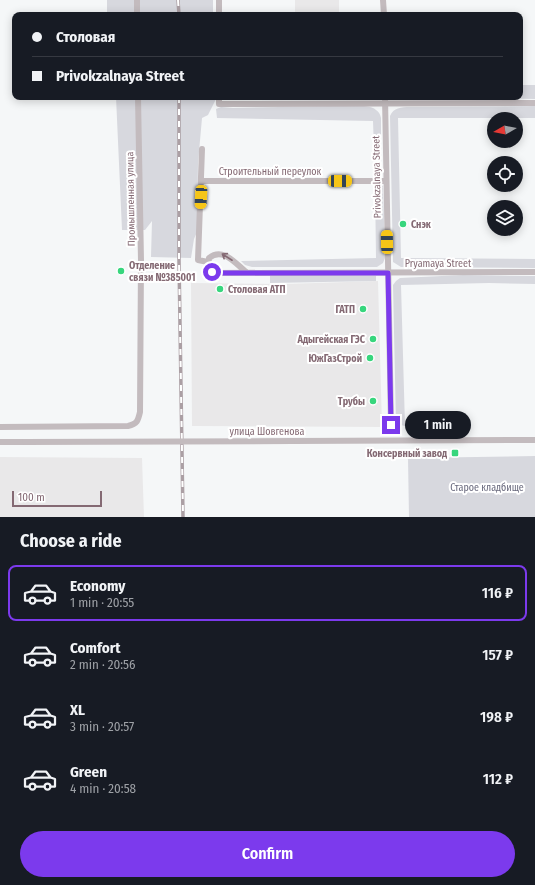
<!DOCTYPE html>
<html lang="en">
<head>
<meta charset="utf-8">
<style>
  body { margin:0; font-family:"Fira Sans Condensed",sans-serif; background:#20242c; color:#f1f3f6; height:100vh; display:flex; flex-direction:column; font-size:15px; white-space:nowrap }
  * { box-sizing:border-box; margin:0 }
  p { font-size:13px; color:#9ea1a6 }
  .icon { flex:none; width:22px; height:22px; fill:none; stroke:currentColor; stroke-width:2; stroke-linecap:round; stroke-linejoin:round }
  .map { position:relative; height:517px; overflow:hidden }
  .side { display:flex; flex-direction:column; background:#171b24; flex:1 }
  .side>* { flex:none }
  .hud { position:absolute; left:12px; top:12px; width:511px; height:88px; border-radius:8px; box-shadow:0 2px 10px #0003; display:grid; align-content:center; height:88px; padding:0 20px; background:#171b24 }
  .needle { width:26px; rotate:261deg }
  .fabs { position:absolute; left:487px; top:112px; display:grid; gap:8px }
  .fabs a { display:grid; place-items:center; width:36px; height:36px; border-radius:50%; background:#171b24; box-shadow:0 2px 10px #0003; font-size:20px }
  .scale { position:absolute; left:12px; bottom:10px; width:90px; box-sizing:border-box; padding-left:4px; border:2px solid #846973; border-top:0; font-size:11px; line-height:14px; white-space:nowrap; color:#846973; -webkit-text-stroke:3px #fff; paint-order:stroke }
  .end { position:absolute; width:18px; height:18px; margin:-9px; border:5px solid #7c3aed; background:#fff; box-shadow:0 0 0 2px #fff }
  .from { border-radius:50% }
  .bubble { position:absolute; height:28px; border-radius:14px; background:#171b24; box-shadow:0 2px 10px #0003; font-size:13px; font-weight:600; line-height:28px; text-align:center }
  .car { position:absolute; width:12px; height:24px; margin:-12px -6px; border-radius:5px; box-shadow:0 0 3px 1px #0007; background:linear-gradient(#f5c518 24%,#345 0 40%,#f5c518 0 76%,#345 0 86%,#f5c518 0) }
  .hud b { display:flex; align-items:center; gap:14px; height:38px; font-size:15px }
  .hud b+b { border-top:1px solid #363941 }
  .hud i { width:10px; height:10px; background:#f1f3f6 }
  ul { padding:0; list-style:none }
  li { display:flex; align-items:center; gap:12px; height:56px; margin:0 8px 6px; padding:0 12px; border:2px solid transparent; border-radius:8px }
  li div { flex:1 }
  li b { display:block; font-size:15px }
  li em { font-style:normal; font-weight:600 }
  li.on { border-color:#7c3aed }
  li>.icon { width:36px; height:36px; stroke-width:1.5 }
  h2 { padding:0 20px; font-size:18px; line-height:48px }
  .button { display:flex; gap:8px; margin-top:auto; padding:8px 20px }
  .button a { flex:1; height:46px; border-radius:24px; background:#7c3aed; color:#fff; font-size:16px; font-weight:600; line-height:46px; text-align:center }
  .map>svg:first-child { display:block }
  .built { fill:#e9e8e9 }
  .green { fill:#d7d8de }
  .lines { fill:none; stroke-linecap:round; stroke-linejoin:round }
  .minor { stroke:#c3bbbe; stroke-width:6 }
  .rail-casing { stroke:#ab9fa4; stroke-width:3.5 }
  .rail { stroke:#fff; stroke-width:2; stroke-dasharray:6; stroke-linecap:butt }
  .minor-bridge { stroke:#c3bbbe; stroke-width:6 }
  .oneway { stroke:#846973 }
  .route { stroke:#7c3aed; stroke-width:5 }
  .poi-dot { fill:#37d67d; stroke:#fff; stroke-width:1.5 }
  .labels { text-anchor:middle; stroke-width:4; stroke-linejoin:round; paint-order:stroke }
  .street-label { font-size:10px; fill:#846973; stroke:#fff }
  .poi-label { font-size:10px; font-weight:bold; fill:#846973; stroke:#fff; text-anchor:end }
  .park-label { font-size:10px; fill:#68687c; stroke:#fff }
</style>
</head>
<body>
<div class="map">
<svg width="535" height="517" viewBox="0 0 535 517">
  <rect width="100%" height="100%" fill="#f5f7f8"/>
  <!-- built -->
  <g class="built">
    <rect x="295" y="0" width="44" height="15"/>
    <polygon points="378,281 382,427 192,426 191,283 285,284"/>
    <polygon points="0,457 142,458 144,517 0,517"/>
  </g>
  <!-- green -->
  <g class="green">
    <rect x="107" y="0" width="106" height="15"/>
    <polygon points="520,85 535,85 535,99 394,97 520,97"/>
    <polygon points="116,97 217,97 208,115 202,118 198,163 197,232 194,239 191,258 151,257 152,221 145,230 122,230"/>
    <polygon points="225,97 378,97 370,99 233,100 229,100"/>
    <path d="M329,106C340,106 368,103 376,110C379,112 380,114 381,118V146L374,149L373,121L217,118L216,109L221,107L233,108Z"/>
    <path d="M535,106V118H398L401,258L535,259V268L401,267L393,262L390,116C394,106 405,107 414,107Z"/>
    <polygon points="375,183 380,184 383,186 385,258 383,263 377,267 252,267 245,265 241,261 376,258"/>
    <polygon points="270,275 376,276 376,281 270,283"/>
    <polygon points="463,275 533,276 535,276 535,284 489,283 401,285 405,426 396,424 393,285 396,281 400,278"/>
    <polygon points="535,456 535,517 409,517 408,458"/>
  </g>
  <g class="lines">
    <!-- minor -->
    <g class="minor">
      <polyline points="137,0 137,15"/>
      <polyline points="219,0 219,15"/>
      <polyline points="383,0 384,15"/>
      <polyline points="219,97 219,104 535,103"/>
      <polyline points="385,97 391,425"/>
      <polyline points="202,149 198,260 208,262"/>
      <polyline points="201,181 386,181"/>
      <path d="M246,272C235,263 223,247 209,258C208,265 209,271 216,273L535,272"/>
      <path d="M0,427L128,426C137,424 138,421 140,412L141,261L138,97"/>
      <polyline points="292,441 535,440"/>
      <polyline points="0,442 25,442"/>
    </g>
    <defs>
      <g id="rail">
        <polyline points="178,0 179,15"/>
        <polyline points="179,97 179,260 183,517"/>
      </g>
    </defs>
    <!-- rail casing -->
    <use href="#rail" class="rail-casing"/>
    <!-- rail -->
    <use href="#rail" class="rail"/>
    <!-- minor-bridge -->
    <polyline class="minor-bridge" points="25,442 292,441"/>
  </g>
  <!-- one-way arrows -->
  <defs><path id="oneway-shaft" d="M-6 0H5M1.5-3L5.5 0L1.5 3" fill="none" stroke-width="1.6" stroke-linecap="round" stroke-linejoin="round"/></defs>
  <use class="oneway" href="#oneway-shaft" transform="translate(227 257) rotate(-147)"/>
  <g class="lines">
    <!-- route -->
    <polyline class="route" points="212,272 216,273 388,273 391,425"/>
  </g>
  <!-- markers -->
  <g class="poi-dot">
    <circle cx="403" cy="224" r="4"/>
    <circle cx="121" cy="271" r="4"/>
    <circle cx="220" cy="289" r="4"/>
    <circle cx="363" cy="309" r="4"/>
    <circle cx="373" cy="339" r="4"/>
    <circle cx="370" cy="358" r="4"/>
    <circle cx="373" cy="401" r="4"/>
    <rect x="451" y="449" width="8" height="8" rx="2"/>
  </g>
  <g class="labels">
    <!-- street labels -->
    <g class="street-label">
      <text x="270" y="175">Строительный переулок</text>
      <text transform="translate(376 177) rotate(-91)" y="4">Privokzalnaya Street</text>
      <text transform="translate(130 199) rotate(-91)" y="4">Промышленная улица</text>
      <text x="438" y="267">Pryamaya Street</text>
      <text x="267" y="435">улица Шовгенова</text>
    </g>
    <!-- poi labels -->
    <g class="poi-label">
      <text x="411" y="228" text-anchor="start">Снэк</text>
      <text x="129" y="269" text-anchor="start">Отделение<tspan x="129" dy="12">связи №385001</tspan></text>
      <text x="228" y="293" text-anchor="start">Столовая АТП</text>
      <text x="355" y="313">ГАТП</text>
      <text x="365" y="343">Адыгейская ГЭС</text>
      <text x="362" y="362">ЮжГазСтрой</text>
      <text x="365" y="405">Трубы</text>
      <text x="447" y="457">Консервный завод</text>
    </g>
    <!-- park labels -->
    <g class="park-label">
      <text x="487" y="491">Старое кладбище</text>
    </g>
  </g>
</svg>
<div class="fabs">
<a><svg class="needle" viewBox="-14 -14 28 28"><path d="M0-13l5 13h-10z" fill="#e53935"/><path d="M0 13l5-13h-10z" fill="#9ea1a6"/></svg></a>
<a><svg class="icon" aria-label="locate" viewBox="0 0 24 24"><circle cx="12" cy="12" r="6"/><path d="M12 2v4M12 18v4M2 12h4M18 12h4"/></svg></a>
<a><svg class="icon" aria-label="layers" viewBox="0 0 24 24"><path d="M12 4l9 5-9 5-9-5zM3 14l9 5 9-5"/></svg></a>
</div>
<div class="scale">100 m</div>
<i class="end from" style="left:212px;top:272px"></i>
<i class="end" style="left:391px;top:425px"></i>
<div class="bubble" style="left:405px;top:411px;width:66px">1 min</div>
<i class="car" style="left:340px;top:181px;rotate:90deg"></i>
<i class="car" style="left:201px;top:197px;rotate:183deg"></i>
<i class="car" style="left:387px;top:242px;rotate:359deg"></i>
<div class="hud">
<b><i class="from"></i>Столовая</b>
<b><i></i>Privokzalnaya Street</b>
</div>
</div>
<section class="side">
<h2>Choose a ride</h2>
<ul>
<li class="on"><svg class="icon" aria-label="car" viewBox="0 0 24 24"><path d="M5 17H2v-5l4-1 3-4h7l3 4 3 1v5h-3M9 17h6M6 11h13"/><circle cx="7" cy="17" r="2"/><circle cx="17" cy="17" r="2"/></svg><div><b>Economy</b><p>1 min · 20:55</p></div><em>116 ₽</em></li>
<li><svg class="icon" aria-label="car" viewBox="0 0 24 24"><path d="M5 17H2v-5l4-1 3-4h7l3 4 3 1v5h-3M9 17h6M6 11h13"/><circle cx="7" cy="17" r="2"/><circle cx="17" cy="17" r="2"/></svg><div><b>Comfort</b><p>2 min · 20:56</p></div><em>157 ₽</em></li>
<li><svg class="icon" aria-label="car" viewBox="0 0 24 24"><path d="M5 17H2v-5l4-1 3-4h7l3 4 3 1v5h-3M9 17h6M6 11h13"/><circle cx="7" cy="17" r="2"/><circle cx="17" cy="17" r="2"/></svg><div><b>XL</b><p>3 min · 20:57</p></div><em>198 ₽</em></li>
<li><svg class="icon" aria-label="car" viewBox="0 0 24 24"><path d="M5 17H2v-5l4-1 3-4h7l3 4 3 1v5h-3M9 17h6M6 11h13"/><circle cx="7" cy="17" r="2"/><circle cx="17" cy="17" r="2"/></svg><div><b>Green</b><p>4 min · 20:58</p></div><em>112 ₽</em></li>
</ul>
<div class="button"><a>Confirm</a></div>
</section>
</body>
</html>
